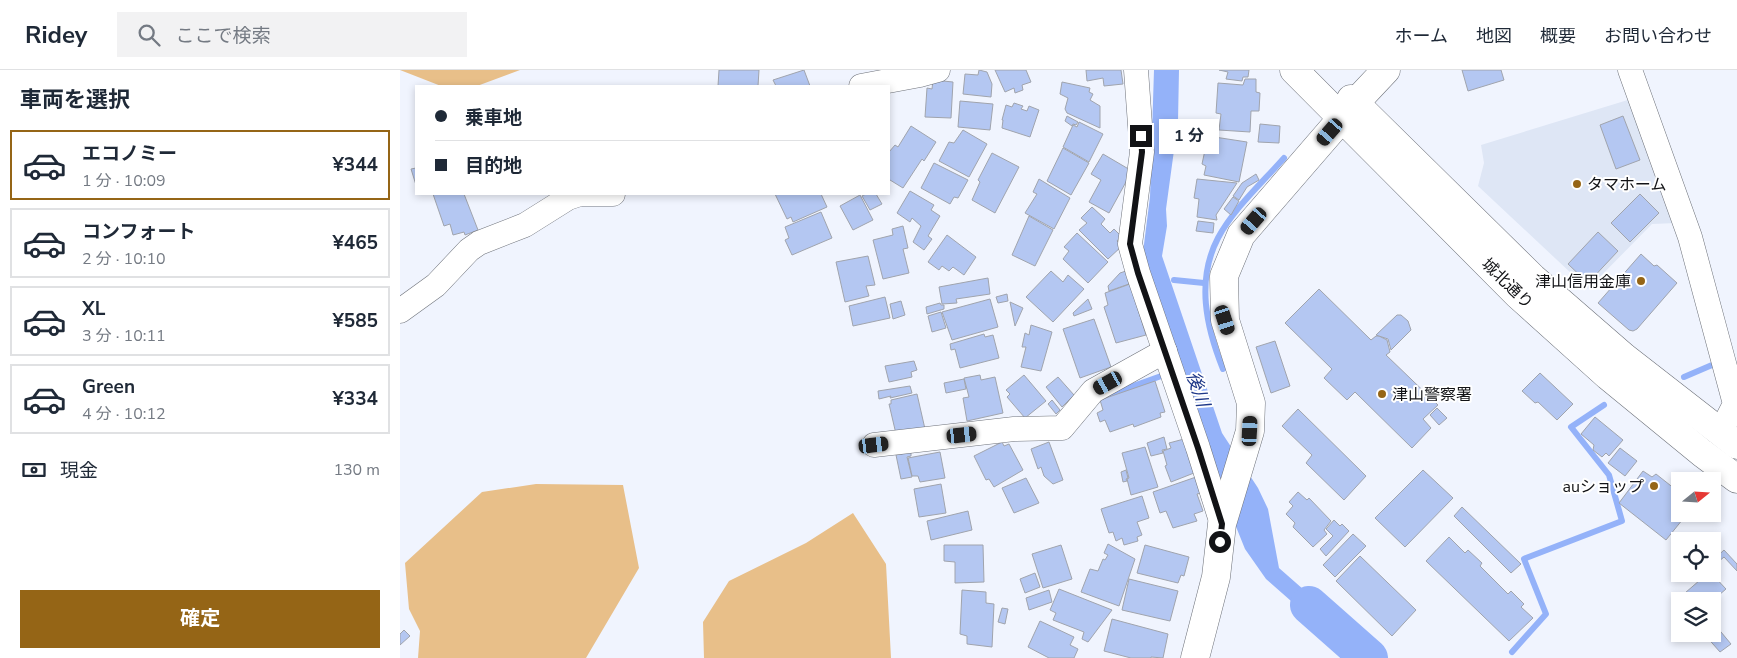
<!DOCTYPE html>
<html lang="ja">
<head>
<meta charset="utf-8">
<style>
  body { margin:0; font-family:"Nunito Sans","Noto Sans JP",sans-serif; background:#f2f2f3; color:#1f2937; height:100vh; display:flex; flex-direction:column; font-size:19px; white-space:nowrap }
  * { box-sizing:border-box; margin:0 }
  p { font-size:16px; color:#747a83 }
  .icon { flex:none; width:28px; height:28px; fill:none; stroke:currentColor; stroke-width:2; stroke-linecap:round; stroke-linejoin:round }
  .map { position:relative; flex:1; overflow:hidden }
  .panel { display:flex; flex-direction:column; background:#fff; width:400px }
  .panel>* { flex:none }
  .top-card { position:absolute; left:15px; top:15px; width:475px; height:110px; border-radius:0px; box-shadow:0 2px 8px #0003; display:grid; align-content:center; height:110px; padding:0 20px; background:#fff }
  .needle { width:32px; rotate:72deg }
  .fabs { position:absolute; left:1271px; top:402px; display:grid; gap:10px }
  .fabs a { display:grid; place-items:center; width:50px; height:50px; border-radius:0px; background:#fff; box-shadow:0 2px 8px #0003; font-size:25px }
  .end { position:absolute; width:22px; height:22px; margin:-11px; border:6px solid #121316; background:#fff; box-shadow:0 0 0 2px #fff }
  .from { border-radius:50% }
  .bubble { position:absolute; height:35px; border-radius:0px; background:#fff; box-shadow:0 2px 8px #0003; font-size:16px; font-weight:700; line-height:35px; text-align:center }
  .car { position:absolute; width:15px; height:30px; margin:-15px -8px; border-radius:6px; box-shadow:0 0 4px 1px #0007; background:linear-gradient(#222 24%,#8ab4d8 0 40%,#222 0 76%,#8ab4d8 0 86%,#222 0) }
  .top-card b { display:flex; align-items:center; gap:18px; height:48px; font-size:19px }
  .top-card b+b { border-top:1px solid #e0e1e3 }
  .top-card i { width:12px; height:12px; background:#1f2937 }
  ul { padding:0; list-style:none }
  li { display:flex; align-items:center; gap:15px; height:70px; margin:0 10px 8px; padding:0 10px; border:2px solid #e0e1e3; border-radius:0px }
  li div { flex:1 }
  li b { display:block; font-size:19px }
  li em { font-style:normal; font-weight:700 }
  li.current { border-color:#956516 }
  li>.icon { width:45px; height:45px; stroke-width:1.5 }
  h2 { padding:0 20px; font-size:22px; line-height:60px }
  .pay { display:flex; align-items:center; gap:12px; height:55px; padding:0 20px; font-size:19px }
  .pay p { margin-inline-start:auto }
  .action { display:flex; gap:10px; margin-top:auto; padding:10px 20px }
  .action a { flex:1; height:58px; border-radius:0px; background:#956516; color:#fff; font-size:20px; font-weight:700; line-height:58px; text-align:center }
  header { display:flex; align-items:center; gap:30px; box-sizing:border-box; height:70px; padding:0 25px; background:#fff; border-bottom:1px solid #e0e1e3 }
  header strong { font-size:24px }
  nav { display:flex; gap:28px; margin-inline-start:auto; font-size:18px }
  .search { width:350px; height:45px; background:#f2f2f3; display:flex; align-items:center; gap:12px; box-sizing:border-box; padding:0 18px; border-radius:0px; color:#747a83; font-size:19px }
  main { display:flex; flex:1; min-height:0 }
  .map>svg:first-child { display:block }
  .built { fill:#dee6f5 }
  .green { fill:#e8bf89 }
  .water { fill:#94b2f9 }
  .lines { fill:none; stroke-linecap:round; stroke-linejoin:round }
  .stream { stroke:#94b2f9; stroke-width:6 }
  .river { stroke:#94b2f9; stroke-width:38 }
  .building { fill:#b4c7f2; stroke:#a0a4ad }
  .minor-casing { stroke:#6e727a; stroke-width:25 }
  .tertiary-casing { stroke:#6e727a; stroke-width:29 }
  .minor { stroke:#fff; stroke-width:24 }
  .tertiary { stroke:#fff; stroke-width:28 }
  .route { stroke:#121316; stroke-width:6 }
  .poi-dot { fill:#956516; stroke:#fff; stroke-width:2 }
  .labels { text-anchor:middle; stroke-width:4; stroke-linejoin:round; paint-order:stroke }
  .poi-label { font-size:16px; fill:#121316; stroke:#fff; text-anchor:start }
  .street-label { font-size:16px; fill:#121316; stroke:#fff }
  .water-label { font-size:18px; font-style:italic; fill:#1f3888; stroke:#fff }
</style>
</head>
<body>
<header>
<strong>Ridey</strong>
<div class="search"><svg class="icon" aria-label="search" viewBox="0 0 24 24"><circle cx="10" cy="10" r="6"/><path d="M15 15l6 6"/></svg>ここで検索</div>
<nav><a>ホーム</a><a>地図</a><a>概要</a><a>お問い合わせ</a></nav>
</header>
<main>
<section class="panel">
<h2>車両を選択</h2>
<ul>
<li class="current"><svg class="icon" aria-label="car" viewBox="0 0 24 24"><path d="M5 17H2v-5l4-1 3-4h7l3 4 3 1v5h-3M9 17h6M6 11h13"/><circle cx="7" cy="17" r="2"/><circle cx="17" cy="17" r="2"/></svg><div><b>エコノミー</b><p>1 分 · 10:09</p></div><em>¥344</em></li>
<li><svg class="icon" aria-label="car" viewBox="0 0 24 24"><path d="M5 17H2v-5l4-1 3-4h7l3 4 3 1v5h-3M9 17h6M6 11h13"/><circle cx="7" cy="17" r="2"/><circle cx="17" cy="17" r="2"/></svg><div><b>コンフォート</b><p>2 分 · 10:10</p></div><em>¥465</em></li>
<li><svg class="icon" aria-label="car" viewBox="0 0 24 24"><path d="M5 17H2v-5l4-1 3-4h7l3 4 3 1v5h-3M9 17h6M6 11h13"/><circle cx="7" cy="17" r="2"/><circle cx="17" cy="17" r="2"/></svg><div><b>XL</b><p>3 分 · 10:11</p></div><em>¥585</em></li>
<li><svg class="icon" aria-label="car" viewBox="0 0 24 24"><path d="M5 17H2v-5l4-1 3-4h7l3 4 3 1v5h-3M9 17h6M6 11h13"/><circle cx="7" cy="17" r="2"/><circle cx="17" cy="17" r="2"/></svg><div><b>Green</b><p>4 分 · 10:12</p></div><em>¥334</em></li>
</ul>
<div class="pay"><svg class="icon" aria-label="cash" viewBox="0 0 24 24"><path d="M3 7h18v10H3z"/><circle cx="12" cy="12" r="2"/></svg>現金<p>130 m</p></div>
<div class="action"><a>確定</a></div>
</section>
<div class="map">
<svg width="1337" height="588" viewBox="0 0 1337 588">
  <rect width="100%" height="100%" fill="#f0f4fe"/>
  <!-- built -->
  <polygon class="built" points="1231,29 1277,153 1252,154 1188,219 1078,116 1084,93 1081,75"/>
  <!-- green -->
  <g class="green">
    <polygon points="0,0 120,0 77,16 41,16"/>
    <polygon points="136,414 223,415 239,498 186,588 18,588 20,561 9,539 5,493 82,422"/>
    <polygon points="453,443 486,494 491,588 304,588 303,552 329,511 406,473"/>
  </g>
  <!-- water -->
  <polygon class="water" points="754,0 779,0 778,51 766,139 767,156 762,186 822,363 858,418 868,439 879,498 953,563 941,575 866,509 845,479 820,417 742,190 750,127"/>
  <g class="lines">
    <!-- stream -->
    <g class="stream">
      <polyline points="774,210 804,213"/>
      <path d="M823,299C806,257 796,210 818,168C834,138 862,113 884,88"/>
      <polyline points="1284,307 1319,292"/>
      <polyline points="708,325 764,305"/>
      <polyline points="1112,582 1146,544 1124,489 1126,488 1222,451 1209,405 1171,357 1204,335"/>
    </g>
    <!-- river -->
    <polyline class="river" points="909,535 969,588"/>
  </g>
  <!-- building -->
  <g class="building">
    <polygon points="319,0 359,0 358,16 318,16"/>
    <polygon points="404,0 410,16 376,16 373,10"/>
    <polygon points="579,0 587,2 592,14 591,27 563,24 565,4 578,5"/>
    <polygon points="595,0 626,0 631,12 622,15 623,20 615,23 614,18 605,22"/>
    <polygon points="686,0 721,0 723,14 704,16 703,8 687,11"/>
    <polygon points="849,0 848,7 843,7 842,11 826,9 828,2 819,0"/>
    <polygon points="1062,0 1101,0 1104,10 1068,21"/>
    <polygon points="845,9 856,9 856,22 860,23 859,41 851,41 850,62 819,60 821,44 816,43 818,13 843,15"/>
    <polygon points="533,10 553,12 551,48 525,47 527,18 532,19"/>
    <polygon points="662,12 690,18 689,22 693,24 690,30 700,36 700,58 667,43 665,39 668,28 660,24"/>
    <polygon points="560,31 593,34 590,60 558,57"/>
    <polygon points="614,33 623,36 621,39 627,41 629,36 639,40 630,67 602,58 603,50 602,50 606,35 612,37"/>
    <polygon points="667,46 678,52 676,55 673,54 672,56 665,51"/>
    <polygon points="1223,46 1240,90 1216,99 1200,55"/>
    <polygon points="679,52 703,64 689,92 663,77 673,55 677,57"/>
    <polygon points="860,54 880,56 879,73 858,72"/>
    <polygon points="511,56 536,72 524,91 522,89 503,118 490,110 489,111 489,82 495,75 498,77"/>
    <polygon points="563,60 587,74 569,107 539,91 549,72 554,73"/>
    <polygon points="808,66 847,72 839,112 804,105 806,96 802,94"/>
    <polygon points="663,78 689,93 671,125 647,111"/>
    <polygon points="592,83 619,97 595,143 572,130 580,112 578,110"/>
    <polygon points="703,84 732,101 709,143 689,132 701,110 691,104"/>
    <polygon points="534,93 568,110 558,128 554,127 550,134 521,118"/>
    <polygon points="16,98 16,115 11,99"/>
    <polygon points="856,104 859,110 847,117 839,130 833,126 842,113"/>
    <polygon points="639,109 670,128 654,159 625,143 637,124 633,122"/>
    <polygon points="797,109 837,113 816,145 817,150 797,147 799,129 794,128"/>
    <polygon points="510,121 534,135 531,140 540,146 528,166 532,169 524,180 513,172 521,156 512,148 510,152 497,143"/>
    <polygon points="33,124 64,124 78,160 65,165 64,162 53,165 50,154 44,156"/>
    <polygon points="375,124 421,124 427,137 393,152 391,147 387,149"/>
    <polygon points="466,124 476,124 482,134 470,140 462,126"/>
    <polygon points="1240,124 1259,143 1230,172 1211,153"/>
    <polygon points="460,125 473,150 453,160 440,136"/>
    <polygon points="833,127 839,131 831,145 824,139"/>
    <polygon points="692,137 705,149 701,154 710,163 714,159 721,166 717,171 722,176 708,189 679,160 687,153 681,148"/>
    <polygon points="421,142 432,168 392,185 385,170 389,168 385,157"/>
    <polygon points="629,146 653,160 635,196 612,185"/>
    <polygon points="798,151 814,153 813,163 796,161"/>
    <polygon points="503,156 508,178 503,179 509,203 483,209 473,170 493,165 492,159"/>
    <polygon points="1198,162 1218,181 1188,213 1168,194"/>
    <polygon points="677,163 708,192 688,213 663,189 669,181 664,177"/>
    <polygon points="547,165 576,187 564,205 553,197 549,201 542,196 539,200 528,192"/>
    <polygon points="1241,184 1254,196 1257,195 1277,213 1237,259 1233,261 1229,260 1198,233"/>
    <polygon points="468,186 475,215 466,216 469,226 445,232 436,192"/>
    <polygon points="651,201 663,212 668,205 684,219 653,252 626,227"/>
    <polygon points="726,201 729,214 709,221 708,216 720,203"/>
    <polygon points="588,208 590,224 556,229 557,233 542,234 539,217"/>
    <polygon points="730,214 746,265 716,273 704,237 708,235 705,223"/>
    <polygon points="919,219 971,270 976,266 979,266 987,270 990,282 986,285 1038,335 1023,349 1031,358 1012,378 955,322 947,330 924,308 932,299 885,253"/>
    <polygon points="607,224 608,231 598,233 596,227"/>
    <polygon points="485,227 490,248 453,256 449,236"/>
    <polygon points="590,229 598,257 552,270 542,242"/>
    <polygon points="688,229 692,239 674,246 673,243"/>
    <polygon points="501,231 505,245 493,249 490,234"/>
    <polygon points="610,232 623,238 615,256"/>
    <polygon points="540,233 541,235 544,235 544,239 527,244 526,237"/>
    <polygon points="541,242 546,258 532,262 528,246"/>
    <polygon points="997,245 1001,245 1008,251 1011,260 991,280 988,269 976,265"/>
    <polygon points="694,249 711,297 680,308 663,259"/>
    <polygon points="631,255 652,262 641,301 621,297 626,277 622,277 625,263 629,265"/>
    <polygon points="584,264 585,267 593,265 599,288 560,298 555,279 551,280 550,274"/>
    <polygon points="875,271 890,316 871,323 856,277"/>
    <polygon points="514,291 517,300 511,302 512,307 489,312 485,296"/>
    <polygon points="1140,303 1173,334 1157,350 1138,332 1135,333 1122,321"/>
    <polygon points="580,305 581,310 595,307 603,343 567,351 563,328 569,327 564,308"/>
    <polygon points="624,305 646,331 625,348 607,327 610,324 606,320"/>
    <polygon points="658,307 674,325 662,337 646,317"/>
    <polygon points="564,309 566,319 546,323 544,313"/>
    <polygon points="755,311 765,342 760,343 761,347 734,357 733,354 710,362 705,350 700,352 697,343 703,340 700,330"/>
    <polygon points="510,316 512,323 490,328 491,326 479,329 478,321"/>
    <polygon points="517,324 525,359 496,364 489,334 491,334 491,330"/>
    <polygon points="652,330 660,340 656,344 648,334"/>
    <polygon points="1037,338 1047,348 1039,355 1030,345"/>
    <polygon points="898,339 966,406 944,430 906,393 912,385 882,356"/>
    <polygon points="1195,347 1223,370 1209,386 1206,383 1202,387 1193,380 1194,375 1181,364"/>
    <polygon points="764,367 767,379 762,380 763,383 751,386 747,373"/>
    <polygon points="784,369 794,403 771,412 765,396 767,395 763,381 771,378 769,373"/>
    <polygon points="602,372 604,376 609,374 623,400 594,417 589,409 586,410 574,386"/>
    <polygon points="649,372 663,410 653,414 644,406 641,397 638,399 631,379"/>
    <polygon points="745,377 758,417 731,425 727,409 729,408 722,383"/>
    <polygon points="1220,378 1237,391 1225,406 1208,393"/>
    <polygon points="511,382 511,386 507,387 512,407 501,409 496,385"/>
    <polygon points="540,382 545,408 520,412 518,406 512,406 508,388"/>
    <polygon points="726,400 728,408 726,409 727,411 723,412 721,402"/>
    <polygon points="1023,400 1053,428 1005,477 975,448"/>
    <polygon points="1243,401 1252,407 1256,404 1280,423 1280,444 1287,444 1266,470 1219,433"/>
    <polygon points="796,407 801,423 797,424 803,441 794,444 797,451 773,458 766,441 760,443 753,422"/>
    <polygon points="626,408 639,433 614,443 602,418"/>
    <polygon points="541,414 546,443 519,447 514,419"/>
    <polygon points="898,422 907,430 909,428 931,451 924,460 927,464 913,477 893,457 895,453 886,444 893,436 889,432"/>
    <polygon points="742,426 749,448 737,452 742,465 737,467 738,471 724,475 722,468 716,471 713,462 709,463 701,439"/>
    <polygon points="1062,437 1121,494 1111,503 1054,446"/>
    <polygon points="568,441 572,460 531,470 527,451"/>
    <polygon points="934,450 940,456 942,454 949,461 926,486 920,479 933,466 926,459"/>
    <polygon points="953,464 966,476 935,507 923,495"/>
    <polygon points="1049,467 1065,483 1068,480 1082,493 1080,496 1108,524 1111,521 1124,534 1121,537 1133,548 1109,571 1026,491"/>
    <polygon points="708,474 735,489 719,536 681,522 690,499 698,501 703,489 705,490 708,485 704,483"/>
    <polygon points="544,475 583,475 584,512 555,513 555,492 544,491"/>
    <polygon points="661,475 672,509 643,518 632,484"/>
    <polygon points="745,475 789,487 784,506 781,505 778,513 737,503"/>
    <polygon points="1324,480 1337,494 1337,501 1324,487 1312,497 1312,491"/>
    <polygon points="960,486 1016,540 992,566 936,511"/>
    <polygon points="635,503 640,517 625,523 620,509"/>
    <polygon points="1298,504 1305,504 1296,512 1293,509"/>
    <polygon points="1307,504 1312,504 1326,519 1312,531 1280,531 1278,529"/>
    <polygon points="729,509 778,521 770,551 722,540"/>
    <polygon points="659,519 712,540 688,572 682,569 684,562 653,550 656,543 650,540"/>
    <polygon points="562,520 586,522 586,533 594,534 592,577 567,574 567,566 560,564"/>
    <polygon points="649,520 652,532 629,540 626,528"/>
    <polygon points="602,538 608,539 605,554 598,552"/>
    <polygon points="712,549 768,564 763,588 751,587 751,588 731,588 704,581"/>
    <polygon points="640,551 674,567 670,575 678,579 674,588 649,588 628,577"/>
    <polygon points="1316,556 1331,574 1320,582 1305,565 1312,564 1312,559"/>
    <polygon points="4,560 10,566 0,575 0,564"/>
  </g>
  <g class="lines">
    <defs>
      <g id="minor">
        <polyline points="736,0 742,82 730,174 738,203 798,378 822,454"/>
        <polyline points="1230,0 1290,167 1335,334 1320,363"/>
        <polyline points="461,16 520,5 538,0"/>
        <polyline points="0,241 36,215 69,180 79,173 125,155 168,128 180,124 213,124"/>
        <polyline points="474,375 614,359 662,358 693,321 765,281"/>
      </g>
      <g id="tertiary">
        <polyline points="894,0 1118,225 1208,306 1302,383 1337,409"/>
        <polyline points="951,29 1133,208 1224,287 1337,375"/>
        <polyline points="795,588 816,507 822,454 850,361 851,333 825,250 824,206 841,165 955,33 986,0"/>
      </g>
    </defs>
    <!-- minor casing -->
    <use href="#minor" class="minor-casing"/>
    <!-- tertiary casing -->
    <use href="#tertiary" class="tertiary-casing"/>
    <!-- minor -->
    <use href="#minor" class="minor"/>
    <!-- tertiary -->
    <use href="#tertiary" class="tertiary"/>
  </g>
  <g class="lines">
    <!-- route -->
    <polyline class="route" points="741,66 742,82 730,174 738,203 798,378 822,454 820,472"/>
  </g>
  <!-- markers -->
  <g class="poi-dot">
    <circle cx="1177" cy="114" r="5"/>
    <circle cx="1241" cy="211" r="5"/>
    <circle cx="982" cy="324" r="5"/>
    <circle cx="1254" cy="416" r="5"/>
  </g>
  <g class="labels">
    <!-- poi labels -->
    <g class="poi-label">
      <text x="1187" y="120">タマホーム</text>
      <text x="1231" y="217" text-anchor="end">津山信用金庫</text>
      <text x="992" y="330">津山警察署</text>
      <text x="1244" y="422" text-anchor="end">auショップ</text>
    </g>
    <!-- street labels -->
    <g class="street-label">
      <text transform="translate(1108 213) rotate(44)" y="6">城北通り</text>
    </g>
    <!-- water labels -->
    <g class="water-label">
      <text transform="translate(798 319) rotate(71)" y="6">後川</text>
    </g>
  </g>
</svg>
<div class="fabs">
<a><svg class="needle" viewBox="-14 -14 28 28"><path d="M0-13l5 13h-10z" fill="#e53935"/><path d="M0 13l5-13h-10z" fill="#747a83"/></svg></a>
<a><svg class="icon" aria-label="locate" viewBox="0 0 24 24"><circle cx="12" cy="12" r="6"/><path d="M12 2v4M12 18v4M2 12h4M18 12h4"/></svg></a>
<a><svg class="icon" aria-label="layers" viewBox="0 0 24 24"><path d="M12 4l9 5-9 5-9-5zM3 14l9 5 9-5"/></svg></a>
</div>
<i class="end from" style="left:820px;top:472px"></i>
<i class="end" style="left:741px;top:66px"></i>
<div class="bubble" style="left:759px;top:49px;width:60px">1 分</div>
<i class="car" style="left:930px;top:62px;rotate:221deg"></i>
<i class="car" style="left:854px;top:151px;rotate:221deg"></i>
<i class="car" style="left:825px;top:250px;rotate:162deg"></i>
<i class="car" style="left:708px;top:313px;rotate:241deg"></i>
<i class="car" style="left:850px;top:361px;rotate:3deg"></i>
<i class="car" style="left:562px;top:365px;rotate:84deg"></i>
<i class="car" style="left:474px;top:375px;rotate:83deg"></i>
<div class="top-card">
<b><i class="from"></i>乗車地</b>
<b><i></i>目的地</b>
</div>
</div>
</main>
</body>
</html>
